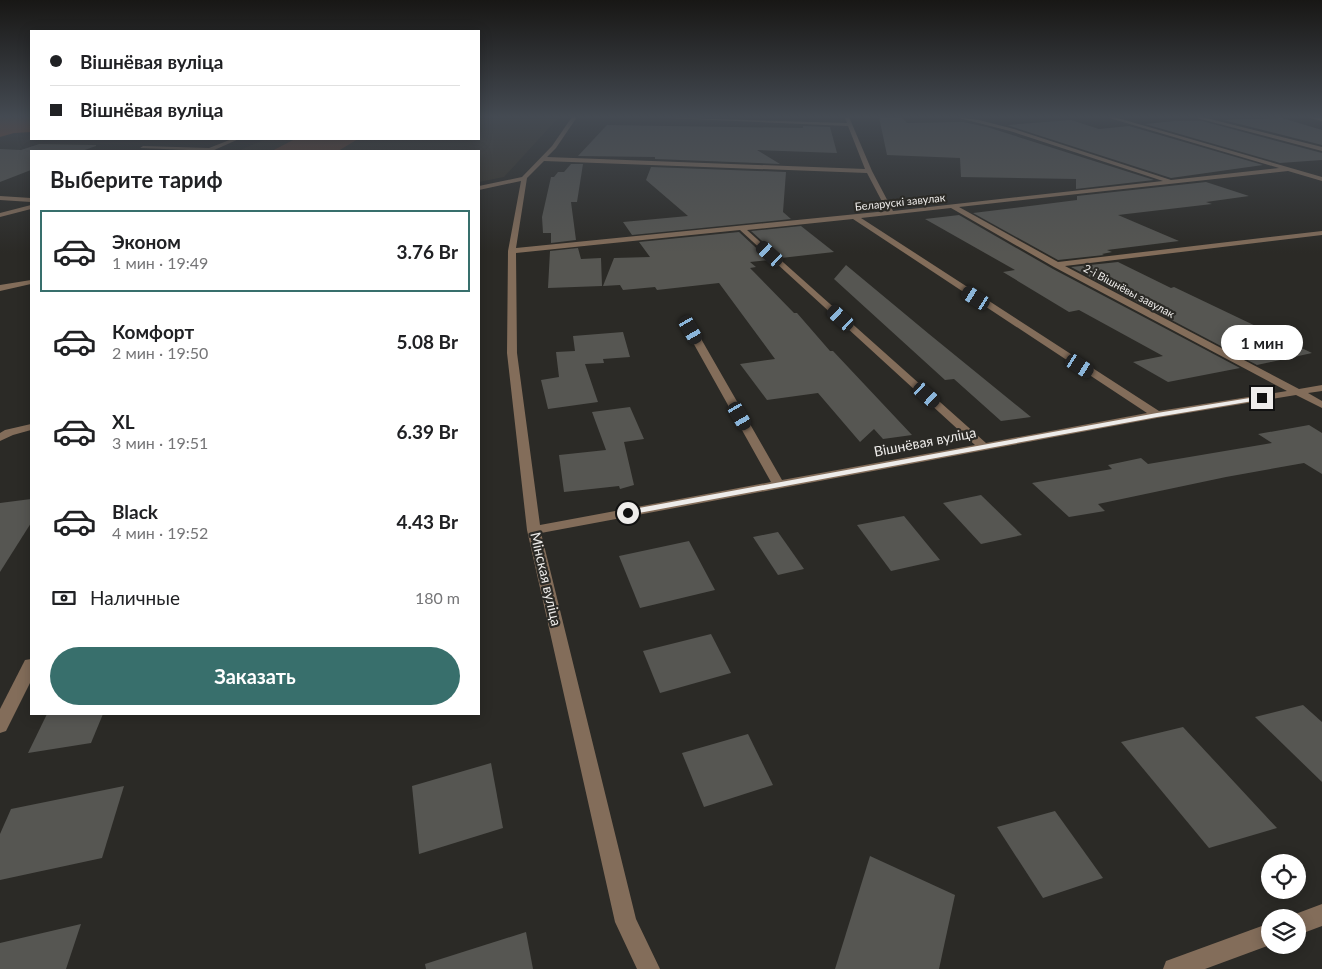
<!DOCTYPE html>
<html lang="ru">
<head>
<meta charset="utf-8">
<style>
  body { margin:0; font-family:Lato,sans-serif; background:#f2f2f2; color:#202124; height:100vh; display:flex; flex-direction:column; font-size:19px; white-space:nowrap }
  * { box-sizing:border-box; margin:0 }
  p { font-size:16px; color:#757577 }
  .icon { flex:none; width:28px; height:28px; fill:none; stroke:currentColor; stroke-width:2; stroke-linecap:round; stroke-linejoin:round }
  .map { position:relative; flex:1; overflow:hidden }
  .side { position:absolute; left:30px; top:150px; width:450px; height:565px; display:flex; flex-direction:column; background:#fff; border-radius:0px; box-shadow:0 2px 12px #0003 }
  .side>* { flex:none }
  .banner { position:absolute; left:30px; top:30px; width:450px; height:110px; border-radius:0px; box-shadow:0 2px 12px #0003; display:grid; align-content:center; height:110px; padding:0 20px; background:#fff }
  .tools { position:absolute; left:1261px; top:854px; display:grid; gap:10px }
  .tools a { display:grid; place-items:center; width:45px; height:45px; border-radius:50%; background:#fff; box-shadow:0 2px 12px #0003; font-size:25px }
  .end { position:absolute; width:22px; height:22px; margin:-11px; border:6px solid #eeecea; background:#111; box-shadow:0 0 0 2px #111 }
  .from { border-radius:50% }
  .bubble { position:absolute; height:35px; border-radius:18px; background:#fff; box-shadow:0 2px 12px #0003; font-size:16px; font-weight:700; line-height:35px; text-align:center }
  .car { position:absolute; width:15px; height:30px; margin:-15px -8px; border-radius:6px; box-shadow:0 0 4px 1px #0007; background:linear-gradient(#222 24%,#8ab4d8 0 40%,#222 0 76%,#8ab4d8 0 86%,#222 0) }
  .banner b { display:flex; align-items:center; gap:18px; height:48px; font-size:19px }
  .banner b+b { border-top:1px solid #e0e0e0 }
  .banner i { width:12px; height:12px; background:#202124 }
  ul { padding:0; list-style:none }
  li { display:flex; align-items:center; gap:15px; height:82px; margin:0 10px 8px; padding:0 10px; border:2px solid transparent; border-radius:0px }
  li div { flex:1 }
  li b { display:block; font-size:19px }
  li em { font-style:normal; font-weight:700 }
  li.active { border-color:#386f6c }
  li>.icon { width:45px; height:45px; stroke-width:1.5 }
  h2 { padding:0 20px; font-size:22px; line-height:60px }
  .pay { display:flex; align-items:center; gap:12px; height:55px; padding:0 20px; font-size:19px }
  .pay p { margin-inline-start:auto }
  .cta { display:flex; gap:10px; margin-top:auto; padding:10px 20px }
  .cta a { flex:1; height:58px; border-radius:30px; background:#386f6c; color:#fff; font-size:20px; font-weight:700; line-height:58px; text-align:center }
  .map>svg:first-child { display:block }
  .built { fill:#37332a }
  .green { fill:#704230 }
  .forest { fill:#7c422a }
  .building { fill:#565652 }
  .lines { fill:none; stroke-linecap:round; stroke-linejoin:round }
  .minor { fill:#836d5a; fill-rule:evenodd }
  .route { fill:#eeecea }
  .labels { text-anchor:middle; stroke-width:4.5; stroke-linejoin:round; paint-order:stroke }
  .far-street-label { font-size:11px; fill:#eeecea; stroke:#2b2a26 }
  .street-label { font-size:14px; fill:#eeecea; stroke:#2b2a26 }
</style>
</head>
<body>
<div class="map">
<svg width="1322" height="969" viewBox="0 0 1322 969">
  <rect width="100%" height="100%" fill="#2b2a26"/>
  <!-- built -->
  <polygon class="built" points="479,117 559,117 504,177 479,182 479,151 238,151 266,139 479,139"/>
  <!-- green -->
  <polygon class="green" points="295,139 358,139 338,151 272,151"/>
  <!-- forest -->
  <polygon class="forest" points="0,117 31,117 31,132 14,133 0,137"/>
  <!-- building -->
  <g class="building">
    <polygon points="879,117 902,118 907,123 963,122 987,127 1154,180 1076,189 1076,179 961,177 960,158 887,155"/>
    <polygon points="1282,118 1322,130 1322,145 1223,120"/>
    <polygon points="1071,120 1099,129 1129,126 1263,165 1171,178 1007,125"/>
    <polygon points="1175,121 1202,121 1322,153 1322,160 1280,163 1145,124"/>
    <polygon points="607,125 803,128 803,126 830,127 837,153 757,150 780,164 655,159 655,157 578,156"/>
    <polygon points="39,144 96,145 96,146 82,151 31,151 31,170 0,182 0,149 21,150"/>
    <polygon points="571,164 583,164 577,202 571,202 576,240 551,243 551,233 543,233 542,217 551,177 554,177 558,172 564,172"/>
    <polygon points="651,167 786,172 783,212 791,219 632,235 623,222 688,216 646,180"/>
    <polygon points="1206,182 1249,196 1206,202 1212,204 1118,215 1179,241 1107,250 1112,252 1102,254 1104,255 1058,260 973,213 1077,200 1077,196"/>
    <polygon points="959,215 1053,269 1240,368 1168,382 1133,362 1163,356 1079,310 1069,312 1003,272 1015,270 925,219"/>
    <polygon points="801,226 834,252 781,258 751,231"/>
    <polygon points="739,232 769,260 750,262 756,267 750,268 794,313 797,313 830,351 833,351 912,435 883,439 874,429 860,442 818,393 767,400 740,364 775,359 719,283 657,290 655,287 623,290 620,285 603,286 614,258 650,257 639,242"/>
    <polygon points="578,248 581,259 601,258 602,286 548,288 550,251"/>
    <polygon points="1118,262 1171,288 1174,287 1312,353 1257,365 1071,267"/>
    <polygon points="846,265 929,334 1031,417 1001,421 954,379 945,380 834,279"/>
    <polygon points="623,332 630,357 603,359 604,363 585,364 598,402 548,409 541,380 559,377 556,352 575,351 573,336"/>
    <polygon points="630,407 644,439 624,442 634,485 620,489 619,486 564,492 559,455 606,450 592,412"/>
    <polygon points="1309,425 1322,433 1322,474 1304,463 1226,477 1098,504 1105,511 1069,517 1032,483 1112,469 1108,465 1141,458 1148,464 1272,443 1258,434"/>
    <polygon points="981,495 1022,535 981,544 943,503"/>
    <polygon points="31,499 31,523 0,572 0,503"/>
    <polygon points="904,516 940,560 891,571 857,525"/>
    <polygon points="778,532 804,569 778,575 753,537"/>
    <polygon points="689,541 715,590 640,608 619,556"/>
    <polygon points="711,634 731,673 660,693 643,651"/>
    <polygon points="1303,705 1322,722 1322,782 1255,717"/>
    <polygon points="47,714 103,714 91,743 28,753"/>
    <polygon points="1183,727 1277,828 1209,848 1121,742"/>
    <polygon points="748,734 773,785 704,807 682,753"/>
    <polygon points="491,763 503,828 419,854 412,786"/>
    <polygon points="124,786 102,858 0,880 0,834 11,809"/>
    <polygon points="1055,811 1103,878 1043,898 997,827"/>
    <polygon points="870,856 955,895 939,969 835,969"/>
    <polygon points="81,924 66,969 0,969 0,943"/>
    <polygon points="526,932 533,969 426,969 425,964"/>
  </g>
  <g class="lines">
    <!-- minor -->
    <g class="minor">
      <path d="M572,117H577L556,148L547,157L865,169L848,126L645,117L847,123L845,118L849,117L872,171L893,211L1163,181L1010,131L955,117L979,120L1014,129L1171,180L1279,168L1106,117H1114L1322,177V181L1288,171L959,207L1058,262L1322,231V235L1065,266L1299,389L1322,385V391L1308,393L1322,401V408L1296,395L1157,418L541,533L636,919L660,969H637L615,922L527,530L507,353L508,251L521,181L479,190V186L522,177L552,146ZM544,161L867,173L887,211L516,248L527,178ZM951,208L1054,267L1287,391L1159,411L861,218ZM853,219L1147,413L986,443L747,230ZM740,230L975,445L782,480L696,330L691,327L686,330L771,482L540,525L517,353L516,253Z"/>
      <polygon points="1193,117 1202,117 1322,147 1322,151"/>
      <polygon points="1310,117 1322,118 1322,121 1310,118"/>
      <polygon points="232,139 239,139 212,151 140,148 143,146 209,148"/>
      <polygon points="0,196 31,198 31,202 0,200"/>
      <polygon points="31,205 31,209 0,217 0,213"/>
      <polygon points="31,280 31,284 0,291 0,285"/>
      <polygon points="31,424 31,430 13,435 0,441 0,433 5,430"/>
      <polygon points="31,659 31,681 6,731 0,733 0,709 25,660"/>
      <polygon points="1322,904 1322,926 1298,935 1298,918 1290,916"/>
      <polygon points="1270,923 1270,945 1205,969 1163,969 1166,961"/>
    </g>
  </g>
  <!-- sky -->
  <linearGradient id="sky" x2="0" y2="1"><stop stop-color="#181715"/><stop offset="0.46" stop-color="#444a52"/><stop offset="1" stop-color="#444a52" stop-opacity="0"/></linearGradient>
  <rect width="1322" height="253" fill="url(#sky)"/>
  <!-- route -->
  <polygon class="route" points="1262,396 1265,396 1265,399 1157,417 628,515 624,513 628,510 1157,413"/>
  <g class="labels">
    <!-- far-street labels -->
    <g class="far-street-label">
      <text transform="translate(900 202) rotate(-6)" y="4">Беларускі завулак</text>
      <text transform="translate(1129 291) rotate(28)" y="4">2-і Вішнёвы завулак</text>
    </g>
    <!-- street labels -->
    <g class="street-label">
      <text transform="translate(925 442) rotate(-11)" y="5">Вішнёвая вуліца</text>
      <text transform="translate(546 579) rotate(77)" y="5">Мінская вуліца</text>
    </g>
  </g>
</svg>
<div class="tools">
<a><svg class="icon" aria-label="locate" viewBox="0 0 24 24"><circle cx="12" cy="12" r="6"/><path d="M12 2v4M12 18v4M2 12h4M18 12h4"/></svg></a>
<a><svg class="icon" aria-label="layers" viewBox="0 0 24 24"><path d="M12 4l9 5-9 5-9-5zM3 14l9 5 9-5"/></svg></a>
</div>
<i class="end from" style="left:628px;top:513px"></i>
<i class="end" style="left:1262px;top:398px"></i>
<div class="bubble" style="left:1221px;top:325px;width:82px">1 мин</div>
<i class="car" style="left:770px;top:254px;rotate:312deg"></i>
<i class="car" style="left:976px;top:298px;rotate:303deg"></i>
<i class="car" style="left:841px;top:318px;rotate:312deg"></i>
<i class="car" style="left:691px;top:330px;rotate:150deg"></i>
<i class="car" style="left:1080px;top:366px;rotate:123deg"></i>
<i class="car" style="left:927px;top:395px;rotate:132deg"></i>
<i class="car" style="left:740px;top:416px;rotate:150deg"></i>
<div class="banner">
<b><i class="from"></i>Вішнёвая вуліца</b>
<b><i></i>Вішнёвая вуліца</b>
</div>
<section class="side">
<h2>Выберите тариф</h2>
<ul>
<li class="active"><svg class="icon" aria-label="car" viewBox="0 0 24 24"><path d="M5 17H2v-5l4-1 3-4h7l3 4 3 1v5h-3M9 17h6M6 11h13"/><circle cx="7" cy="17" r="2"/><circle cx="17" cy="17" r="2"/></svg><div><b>Эконом</b><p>1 мин · 19:49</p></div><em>3.76 Br</em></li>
<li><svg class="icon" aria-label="car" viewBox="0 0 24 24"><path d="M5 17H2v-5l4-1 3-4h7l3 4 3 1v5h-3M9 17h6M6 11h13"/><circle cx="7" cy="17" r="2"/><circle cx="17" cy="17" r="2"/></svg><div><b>Комфорт</b><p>2 мин · 19:50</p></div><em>5.08 Br</em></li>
<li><svg class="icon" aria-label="car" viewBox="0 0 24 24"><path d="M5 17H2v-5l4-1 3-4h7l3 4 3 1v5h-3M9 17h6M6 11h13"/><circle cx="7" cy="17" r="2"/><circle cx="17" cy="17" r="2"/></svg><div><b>XL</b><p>3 мин · 19:51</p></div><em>6.39 Br</em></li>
<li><svg class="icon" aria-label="car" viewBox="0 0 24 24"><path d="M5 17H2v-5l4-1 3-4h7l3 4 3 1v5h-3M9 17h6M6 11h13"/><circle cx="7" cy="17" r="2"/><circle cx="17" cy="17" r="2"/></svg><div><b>Black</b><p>4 мин · 19:52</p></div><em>4.43 Br</em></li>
</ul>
<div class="pay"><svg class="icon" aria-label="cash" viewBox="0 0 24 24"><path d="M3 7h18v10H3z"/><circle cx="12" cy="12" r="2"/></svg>Наличные<p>180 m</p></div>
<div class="cta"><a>Заказать</a></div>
</section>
</div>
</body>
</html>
